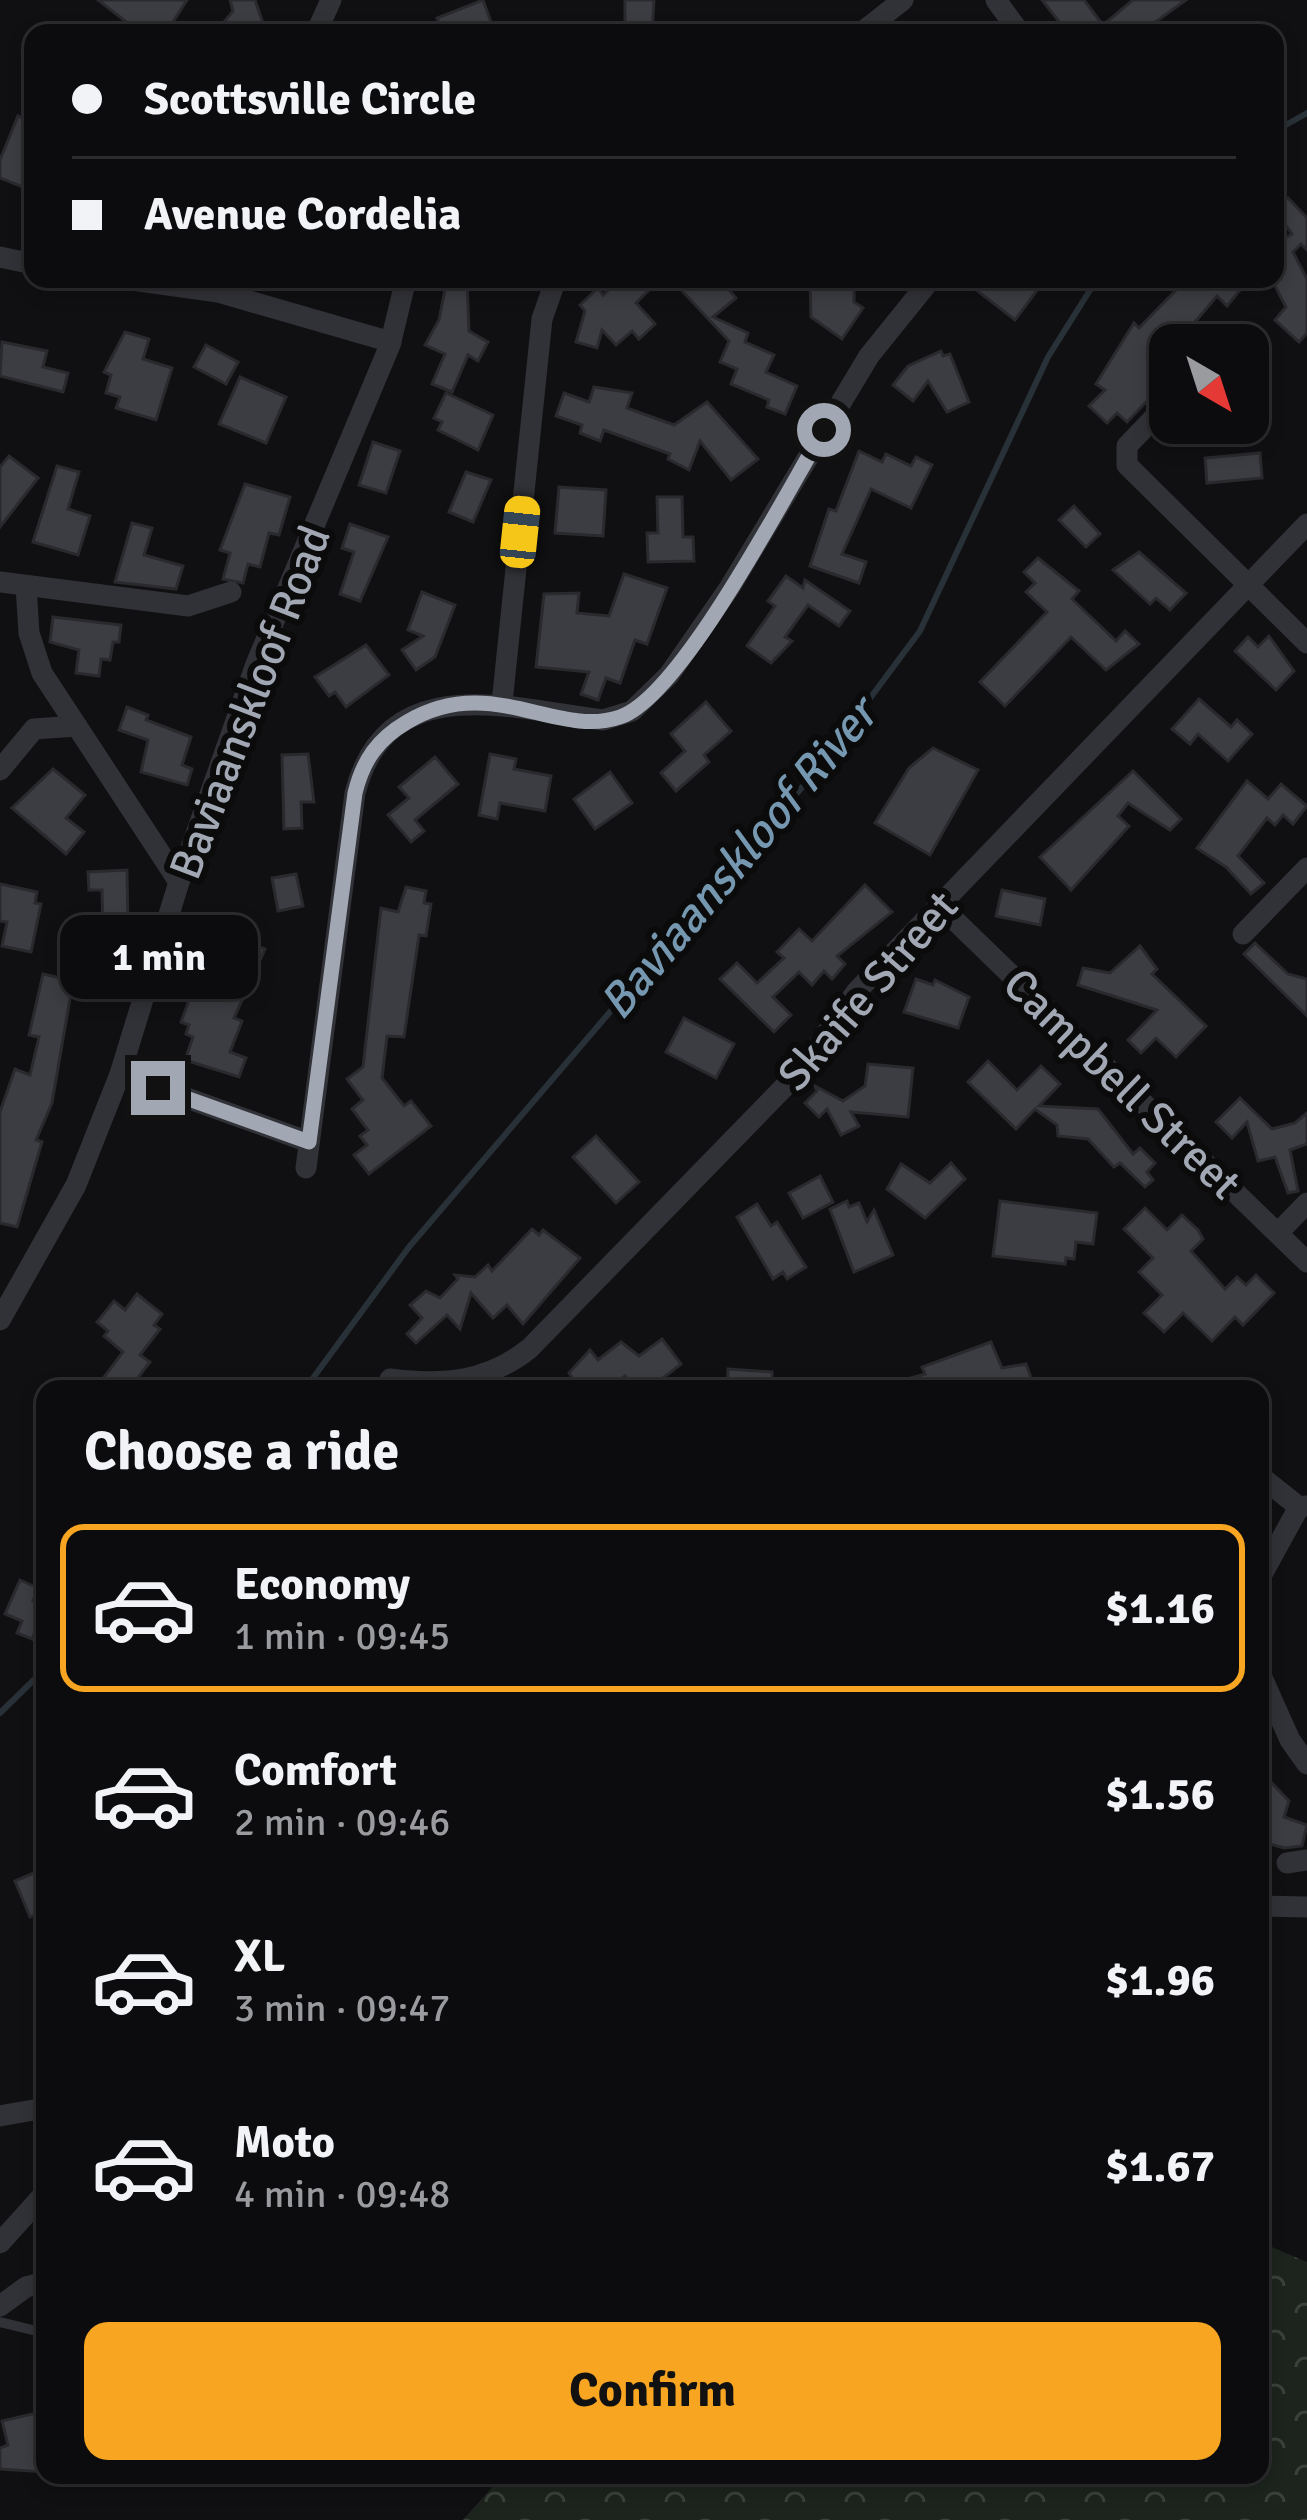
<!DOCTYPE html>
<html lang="en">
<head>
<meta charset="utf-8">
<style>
  body { margin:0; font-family:Signika,sans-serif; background:#151517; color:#f1f3f6; height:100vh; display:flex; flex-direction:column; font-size:45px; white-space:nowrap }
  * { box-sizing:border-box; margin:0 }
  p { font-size:39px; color:#9a9b9e }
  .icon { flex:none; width:66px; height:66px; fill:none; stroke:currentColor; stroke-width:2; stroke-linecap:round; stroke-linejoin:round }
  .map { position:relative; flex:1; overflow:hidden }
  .drawer { position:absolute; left:36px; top:1380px; width:1233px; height:1104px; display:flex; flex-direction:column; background:#0c0c0e; border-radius:24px; box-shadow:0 6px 18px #0003,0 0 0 3px #2c2c2e }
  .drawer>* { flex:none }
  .banner { position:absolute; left:24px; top:24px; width:1260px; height:264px; border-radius:24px; box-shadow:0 6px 18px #0003,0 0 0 3px #2c2c2e; display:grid; align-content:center; height:264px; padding:0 48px; background:#0c0c0e }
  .needle { width:78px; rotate:141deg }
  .tools { position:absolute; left:1149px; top:324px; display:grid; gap:24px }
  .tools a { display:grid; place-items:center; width:120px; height:120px; border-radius:24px; background:#0c0c0e; box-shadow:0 6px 18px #0003,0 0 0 3px #2c2c2e; font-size:60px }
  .end { position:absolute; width:54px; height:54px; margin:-27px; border:15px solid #a1a7b3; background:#111; box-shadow:0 0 0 6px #111 }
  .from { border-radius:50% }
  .bubble { position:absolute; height:84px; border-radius:24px; background:#0c0c0e; box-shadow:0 6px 18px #0003,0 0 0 3px #2c2c2e; font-size:39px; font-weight:700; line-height:84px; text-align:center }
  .car { position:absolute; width:36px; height:72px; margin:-36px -18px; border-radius:15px; box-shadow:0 0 9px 3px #0007; background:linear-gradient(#f5c518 24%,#345 0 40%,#f5c518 0 76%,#345 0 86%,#f5c518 0) }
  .banner b { display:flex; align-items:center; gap:42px; height:114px; font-size:45px }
  .banner b+b { border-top:3px solid #2c2c2e }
  .banner i { width:30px; height:30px; background:#f1f3f6 }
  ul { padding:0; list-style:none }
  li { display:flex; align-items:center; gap:36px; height:168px; margin:0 24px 18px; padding:0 24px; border:6px solid transparent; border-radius:24px }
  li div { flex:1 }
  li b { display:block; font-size:45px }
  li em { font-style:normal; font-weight:700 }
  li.selected { border-color:#f8a521 }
  li>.icon { width:108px; height:108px; stroke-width:1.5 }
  h2 { padding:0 48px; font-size:54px; line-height:144px }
  .cta { display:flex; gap:24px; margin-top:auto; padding:24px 48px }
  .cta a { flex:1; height:138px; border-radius:24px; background:#f8a521; color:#111; font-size:48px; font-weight:700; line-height:138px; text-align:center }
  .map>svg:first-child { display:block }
  .park { fill:url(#park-crowns) }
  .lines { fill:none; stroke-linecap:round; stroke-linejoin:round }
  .stream { stroke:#283137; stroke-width:6 }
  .building { fill:#3c3d42; stroke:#2a2a2e; stroke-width:3 }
  .service { stroke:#313237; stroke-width:10 }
  .minor { stroke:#313237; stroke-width:21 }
  .route { stroke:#a1a7b3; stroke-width:15 }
  .labels { text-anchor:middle; stroke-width:12; stroke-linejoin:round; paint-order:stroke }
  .street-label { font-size:45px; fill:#a1a7b3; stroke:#0b0b0c }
  .water-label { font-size:48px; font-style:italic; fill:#7598b0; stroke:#0b0b0c }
</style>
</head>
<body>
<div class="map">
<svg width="1307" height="2520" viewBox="0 0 1307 2520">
  <defs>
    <pattern id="park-crowns" width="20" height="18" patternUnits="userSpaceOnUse" patternTransform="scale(3)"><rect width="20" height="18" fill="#1c241d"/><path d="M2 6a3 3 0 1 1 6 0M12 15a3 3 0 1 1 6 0" fill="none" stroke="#3a413b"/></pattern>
  </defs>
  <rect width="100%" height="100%" fill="#101012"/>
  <!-- park -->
  <polygon class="park" points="1260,2242 1307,2262 1307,2520 463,2520 503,2475 1260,2475"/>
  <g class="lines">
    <!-- stream -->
    <g class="stream">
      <polyline points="1275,131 1307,113"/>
      <polyline points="305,1389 409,1247 816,771 920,631 1048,357 1097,279"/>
      <polyline points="0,1713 45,1669"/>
    </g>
  </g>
  <!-- building -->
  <g class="building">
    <polygon points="98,0 187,0 166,33 129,33 133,27"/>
    <polygon points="230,0 255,0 263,23 255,33 215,33 233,11"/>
    <polygon points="483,0 495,33 443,33 437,18"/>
    <polygon points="625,0 654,0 652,33 625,33"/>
    <polygon points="1042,0 1084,0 1103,25 1133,0 1186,0 1140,33 1068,33"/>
    <polygon points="18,116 33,122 33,191 0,178 0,160"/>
    <polygon points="1288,198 1307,218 1307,250 1301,244 1293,252 1307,279 1307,333 1299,342 1275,320 1286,307 1275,286 1275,219 1285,238 1292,234 1275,210"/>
    <polygon points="447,279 467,279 469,331 488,342 478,361 468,355 452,392 432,384 445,354 425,345 439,320"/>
    <polygon points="621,279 660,279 636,303 655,324 639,339 632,331 616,345 602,330 597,348 576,342 585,311 580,305 598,288 603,295"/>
    <polygon points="671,279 720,279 736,298 713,317 748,333 745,342 774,355 766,372 797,386 785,414 767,407 769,400 731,384 737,369 720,362 729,341"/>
    <polygon points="810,279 854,279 854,302 863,308 842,339 811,317"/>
    <polygon points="962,279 1025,279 1038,289 1015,320"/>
    <polygon points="1163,279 1249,279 1227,306 1217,296 1189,329 1205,345 1170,345 1170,377 1127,422 1117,413 1107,423 1089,406 1105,390 1096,384 1134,323 1139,328 1176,290"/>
    <polygon points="125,332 149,339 143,359 172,368 156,420 116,408 120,397 106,393 111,375 104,372"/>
    <polygon points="2,342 47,351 43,367 68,373 63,392 0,376"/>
    <polygon points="206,345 238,362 226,384 194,367"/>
    <polygon points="941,351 943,356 950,354 969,402 947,412 928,381 913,401 893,385 908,366"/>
    <polygon points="240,377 286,397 266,443 219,424"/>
    <polygon points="594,387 632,393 627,408 674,425 707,402 758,459 731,480 700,441 689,470 668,459 670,454 604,430 600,441 580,433 582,425 556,416 564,393 589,402"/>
    <polygon points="446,393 493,415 478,450 438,430 442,422 434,418"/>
    <polygon points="373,442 400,451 386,493 359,485"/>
    <polygon points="859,451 882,462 886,454 911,466 916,457 932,465 911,508 871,489 842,554 866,562 859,583 810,566 829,509 836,511"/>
    <polygon points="1260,453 1262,478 1207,483 1205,458"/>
    <polygon points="9,456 38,478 0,527 0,467"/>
    <polygon points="57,466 79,472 68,509 90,516 78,555 33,542"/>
    <polygon points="466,472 491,480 473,522 449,512"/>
    <polygon points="245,484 290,497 279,535 269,533 260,567 248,564 243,583 223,579 230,553 220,550"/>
    <polygon points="559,487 606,490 603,536 555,533"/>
    <polygon points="657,497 682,497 683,537 693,537 694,561 648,562 647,533 658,533"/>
    <polygon points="1074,506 1100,534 1086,547 1059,520"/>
    <polygon points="132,523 152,528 144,555 183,566 176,589 115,582"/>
    <polygon points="350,524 388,537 360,601 340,594 354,552 342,548"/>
    <polygon points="1139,552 1186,593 1170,610 1156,598 1150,604 1113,570"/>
    <polygon points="1038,558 1079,591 1072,599 1116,641 1125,631 1139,644 1106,670 1071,637 1005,706 980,682 1047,612 1026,592 1035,583 1024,572"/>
    <polygon points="624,574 667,588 647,644 635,640 620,683 606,678 598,700 581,694 589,672 536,667 544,594 579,593 577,613 609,616"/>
    <polygon points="786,576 803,588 805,580 850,611 839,626 808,605 785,637 792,641 771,663 747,646 775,606 768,601"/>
    <polygon points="422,592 455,605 435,657 416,670 402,650 423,636 408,630"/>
    <polygon points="53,617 121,625 119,642 113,642 110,660 101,659 99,676 76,673 79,650 50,642"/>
    <polygon points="1269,636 1294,671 1276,690 1235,651 1248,637 1258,647"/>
    <polygon points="366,645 389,675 346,707 335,692 329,696 315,677"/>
    <polygon points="1199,699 1231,727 1237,720 1252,734 1228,761 1198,734 1190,744 1172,729"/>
    <polygon points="706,702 731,731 704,755 709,762 676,791 661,773 685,751 671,734"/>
    <polygon points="127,707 148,715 146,720 191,737 182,765 192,769 187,785 141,772 148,740 119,730"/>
    <polygon points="933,748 978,770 930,855 875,823 909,768"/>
    <polygon points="308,754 314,802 301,802 302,828 284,829 282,755"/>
    <polygon points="490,754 516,759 514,769 551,776 545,811 500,803 497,819 479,815"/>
    <polygon points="435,757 458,784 415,820 424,831 411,842 388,815 409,798 399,787"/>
    <polygon points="53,769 85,795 66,818 84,832 66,854 12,808"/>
    <polygon points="1133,771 1181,819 1170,830 1128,803 1118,816 1129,826 1071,890 1040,857"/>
    <polygon points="610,772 632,803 595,829 574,799"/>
    <polygon points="1247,781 1268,799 1281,784 1307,806 1293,824 1283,815 1275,825 1267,818 1238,856 1264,883 1251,894 1226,867 1197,848"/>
    <polygon points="127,870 128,931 103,932 102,890 89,890 88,872"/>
    <polygon points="296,874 303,906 278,911 272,878"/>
    <polygon points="0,884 37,892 35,903 41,904 31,952 2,946 7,922 0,921"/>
    <polygon points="865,885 892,912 837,956 845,964 832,979 824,971 812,985 799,972 773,997 791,1015 774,1032 720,979 737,963 757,983 784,958 777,952 799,929 812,941"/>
    <polygon points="406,887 426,891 424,903 431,904 426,936 419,935 404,1037 387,1036 382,1078 404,1106 411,1101 431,1126 369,1174 354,1155 367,1145 360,1136 368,1130 352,1109 363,1100 347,1079 363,1067 381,908 398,912"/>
    <polygon points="1002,890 1045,899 1040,925 996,916"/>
    <polygon points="236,938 265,949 234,1018 242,1021 230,1052 246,1058 239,1077 185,1060 193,1037 186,1034 189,1025 181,1022 204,959 226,967"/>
    <polygon points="1255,943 1288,974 1307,979 1307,1016 1244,954"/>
    <polygon points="1140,946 1157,969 1152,974 1206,1026 1176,1057 1156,1038 1141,1053 1128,1040 1157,1010 1078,985 1083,968 1110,973"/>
    <polygon points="43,974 73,981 52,1103 36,1140 42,1142 17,1227 0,1223 0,1112 15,1069 30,1075 39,1037 29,1035"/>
    <polygon points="916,979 933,985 935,980 969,997 958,1028 904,1012"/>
    <polygon points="684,1018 734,1044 716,1078 666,1052"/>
    <polygon points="988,1061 1017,1090 1041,1066 1060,1084 1039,1106 1098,1109 1133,1154 1140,1148 1155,1163 1147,1172 1153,1180 1145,1187 1120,1163 1114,1167 1088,1139 1058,1136 1057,1125 1035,1109 1016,1129 968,1082"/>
    <polygon points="868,1064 913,1068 908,1117 851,1112 859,1126 841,1135 827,1109 819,1117 805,1103 817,1091 815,1086 843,1101 865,1086"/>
    <polygon points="1240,1098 1272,1129 1295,1123 1307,1113 1307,1144 1290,1150 1298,1191 1288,1193 1275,1157 1258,1161 1247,1122 1232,1138 1216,1122"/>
    <polygon points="596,1136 639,1182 616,1203 573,1157"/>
    <polygon points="951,1163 965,1179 925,1218 887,1189 901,1164 930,1183"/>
    <polygon points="820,1176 833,1202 803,1218 789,1193"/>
    <polygon points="847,1201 849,1207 859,1203 867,1222 874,1210 893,1255 854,1272 830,1209"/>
    <polygon points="1000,1201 1097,1213 1093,1244 1076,1242 1074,1259 1066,1258 1065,1264 993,1256"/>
    <polygon points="757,1204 771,1226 777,1222 806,1267 787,1279 783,1272 773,1279 737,1217"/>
    <polygon points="1145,1208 1167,1230 1182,1215 1198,1230 1203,1239 1191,1251 1225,1289 1237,1277 1246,1285 1256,1275 1274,1293 1243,1325 1235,1317 1212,1341 1183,1313 1164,1332 1144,1313 1162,1295 1139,1272 1153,1258 1124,1229"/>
    <polygon points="532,1229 539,1235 543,1230 580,1258 523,1324 507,1305 493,1318 471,1293 460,1329 447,1315 416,1343 407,1334 422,1318 410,1305 426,1291 440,1298 458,1279 455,1275 475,1277 488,1265 492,1271"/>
    <polygon points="137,1294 162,1314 154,1325 160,1329 140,1355 150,1362 129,1389 95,1389 123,1352 104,1336 108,1331 97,1322 114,1301 125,1310"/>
    <polygon points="662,1339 681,1364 649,1389 635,1389 625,1376 609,1389 595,1389 587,1379 578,1386 569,1373 590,1350 598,1360 621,1342 639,1356"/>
    <polygon points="991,1342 1002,1368 1026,1364 1032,1380 1012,1389 986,1389 983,1382 968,1389 890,1389 890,1384 925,1374 922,1367"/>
    <polygon points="728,1369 772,1372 772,1389 727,1389"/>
    <polygon points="20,1580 38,1588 33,1601 45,1606 32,1639 17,1633 22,1621 5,1614"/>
    <polygon points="1271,1782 1289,1801 1284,1817 1307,1825 1302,1846 1284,1848 1260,1841 1260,1800"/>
    <polygon points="45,1868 45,1910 30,1917 15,1881"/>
    <polygon points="45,2411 45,2472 0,2469 0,2448 8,2445 2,2421"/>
  </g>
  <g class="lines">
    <!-- service -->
    <polyline class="service" points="0,2322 45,2333"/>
    <!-- minor -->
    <g class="minor">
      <polyline points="996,0 1020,33"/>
      <polyline points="316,33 331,0"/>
      <polyline points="861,33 903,0"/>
      <polyline points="0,257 33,264"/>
      <polyline points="125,279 218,292 391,342"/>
      <polyline points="1225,345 1237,332"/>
      <polyline points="1170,401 1127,446 1127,465 1307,643"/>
      <polyline points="0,582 188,606 231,592"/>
      <polyline points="26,586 29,633 42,673 179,882"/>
      <polyline points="502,703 542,319 556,279"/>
      <polyline points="0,770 34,729 77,726"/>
      <polyline points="939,905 1307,1262"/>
      <polyline points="1243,934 1307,868"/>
      <polyline points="120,1074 309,1142"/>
      <path d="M306,1168L355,793C387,668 512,709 603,720L632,711L669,675L730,587L869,356L931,279"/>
      <polyline points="1278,1233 1307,1203"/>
      <polyline points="0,1320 76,1185 120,1074 179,882 256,664 390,345 406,279"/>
      <path d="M390,1379C443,1386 488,1382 530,1348L797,1074L857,991L1307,524"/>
      <polyline points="1260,1476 1299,1507"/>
      <polyline points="1260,1578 1299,1507 1307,1506"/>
      <polyline points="1260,1673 1290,1740 1307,1764"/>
      <polyline points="1287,1863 1307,1860"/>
      <polyline points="1260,1906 1307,1907"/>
      <polyline points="0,2116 45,2108"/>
      <polyline points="0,2243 45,2193"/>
      <polyline points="0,2306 26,2287 45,2282"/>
    </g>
  </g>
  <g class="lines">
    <!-- route -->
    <path class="route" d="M158,1088L309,1142L355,793C363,760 378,739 407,722C491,672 556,739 620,717C682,696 787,491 824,430"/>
  </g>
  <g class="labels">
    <!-- street labels -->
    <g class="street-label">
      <text transform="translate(249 702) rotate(-69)" y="16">Baviaanskloof Road</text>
      <text transform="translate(867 990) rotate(-49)" y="16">Skaife Street</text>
      <text transform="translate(1123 1083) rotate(44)" y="16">Campbell Street</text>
    </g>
    <!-- water labels -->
    <g class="water-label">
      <text transform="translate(737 858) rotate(-50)" y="17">Baviaanskloof River</text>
    </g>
  </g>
</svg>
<div class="tools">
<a><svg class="needle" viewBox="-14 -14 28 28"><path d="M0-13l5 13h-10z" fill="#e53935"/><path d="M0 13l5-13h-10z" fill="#9a9b9e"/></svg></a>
</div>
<i class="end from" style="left:824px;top:430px"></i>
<i class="end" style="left:158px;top:1088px"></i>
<div class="bubble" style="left:60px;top:915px;width:198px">1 min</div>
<i class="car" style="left:520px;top:532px;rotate:6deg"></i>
<div class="banner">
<b><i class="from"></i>Scottsville Circle</b>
<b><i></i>Avenue Cordelia</b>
</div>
<section class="drawer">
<h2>Choose a ride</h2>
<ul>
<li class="selected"><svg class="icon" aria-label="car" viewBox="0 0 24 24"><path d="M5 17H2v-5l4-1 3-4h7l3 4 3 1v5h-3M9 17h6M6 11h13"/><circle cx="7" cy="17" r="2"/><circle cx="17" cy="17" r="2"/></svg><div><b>Economy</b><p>1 min · 09:45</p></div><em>$1.16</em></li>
<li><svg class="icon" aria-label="car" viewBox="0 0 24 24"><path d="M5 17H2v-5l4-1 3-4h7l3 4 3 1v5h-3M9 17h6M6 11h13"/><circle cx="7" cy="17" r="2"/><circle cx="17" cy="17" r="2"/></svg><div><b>Comfort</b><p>2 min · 09:46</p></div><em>$1.56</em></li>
<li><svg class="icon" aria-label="car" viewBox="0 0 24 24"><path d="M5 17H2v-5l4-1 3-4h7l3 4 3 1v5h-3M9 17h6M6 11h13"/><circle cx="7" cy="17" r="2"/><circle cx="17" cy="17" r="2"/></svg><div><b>XL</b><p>3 min · 09:47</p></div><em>$1.96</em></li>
<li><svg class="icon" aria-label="car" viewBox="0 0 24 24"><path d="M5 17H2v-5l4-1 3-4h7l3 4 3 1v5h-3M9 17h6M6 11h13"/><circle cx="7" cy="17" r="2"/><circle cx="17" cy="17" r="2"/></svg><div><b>Moto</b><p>4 min · 09:48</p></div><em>$1.67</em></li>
</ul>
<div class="cta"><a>Confirm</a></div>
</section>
</div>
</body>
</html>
